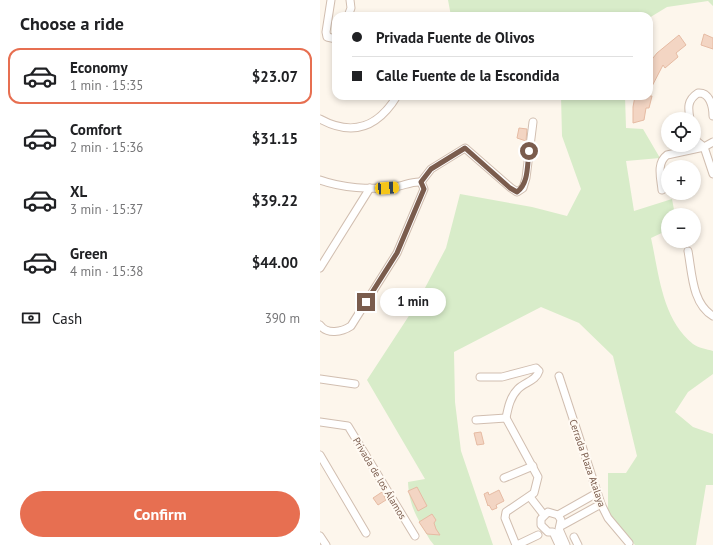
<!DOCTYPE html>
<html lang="en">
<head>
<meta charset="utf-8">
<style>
  body { margin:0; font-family:"PT Sans",sans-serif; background:#f2f2f2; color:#202124; height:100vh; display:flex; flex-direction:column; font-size:15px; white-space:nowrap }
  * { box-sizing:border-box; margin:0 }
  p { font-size:13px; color:#757577 }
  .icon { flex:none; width:22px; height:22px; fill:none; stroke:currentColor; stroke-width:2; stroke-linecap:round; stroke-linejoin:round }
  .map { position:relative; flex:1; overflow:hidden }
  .drawer { display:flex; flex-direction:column; background:#fff; width:320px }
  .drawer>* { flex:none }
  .hud { position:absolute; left:12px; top:12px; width:321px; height:88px; border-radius:12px; box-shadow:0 2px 6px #0003; display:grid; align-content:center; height:88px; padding:0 20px; background:#fff }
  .controls { position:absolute; left:341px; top:112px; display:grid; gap:8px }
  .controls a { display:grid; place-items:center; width:40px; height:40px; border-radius:50%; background:#fff; box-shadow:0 2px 6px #0003; font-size:20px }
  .end { position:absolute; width:18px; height:18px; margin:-9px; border:5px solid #7a5c4d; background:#fff; box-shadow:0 0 0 2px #fff }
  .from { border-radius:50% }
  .bubble { position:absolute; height:28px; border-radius:14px; background:#fff; box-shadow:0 2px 6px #0003; font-size:13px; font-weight:600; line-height:28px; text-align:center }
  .car { position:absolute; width:12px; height:24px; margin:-12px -6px; border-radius:5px; box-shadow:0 0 3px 1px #0007; background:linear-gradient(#f5c518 24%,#345 0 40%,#f5c518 0 76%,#345 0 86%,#f5c518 0) }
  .hud b { display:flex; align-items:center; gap:14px; height:38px; font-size:15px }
  .hud b+b { border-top:1px solid #e0e0e0 }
  .hud i { width:10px; height:10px; background:#202124 }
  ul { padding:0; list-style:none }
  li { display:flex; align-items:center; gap:12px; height:56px; margin:0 8px 6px; padding:0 12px; border:2px solid transparent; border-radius:12px }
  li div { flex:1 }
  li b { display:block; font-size:15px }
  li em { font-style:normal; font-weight:600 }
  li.selected { border-color:#e76f51 }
  li>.icon { width:36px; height:36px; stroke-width:1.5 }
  h2 { padding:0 20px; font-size:18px; line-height:48px }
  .pay { display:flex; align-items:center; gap:10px; height:44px; padding:0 20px; font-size:15px }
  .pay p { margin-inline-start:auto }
  .primary-button { display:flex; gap:8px; margin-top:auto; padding:8px 20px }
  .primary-button a { flex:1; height:46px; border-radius:24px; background:#e76f51; color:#fff; font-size:16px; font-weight:600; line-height:46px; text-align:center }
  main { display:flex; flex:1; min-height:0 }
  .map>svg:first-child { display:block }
  .green { fill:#d8ecc9 }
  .building { fill:#f3d5c3; stroke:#e6bba3 }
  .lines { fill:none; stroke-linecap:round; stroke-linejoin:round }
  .minor-casing { stroke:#d1beb0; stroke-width:9 }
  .minor { stroke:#fff; stroke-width:7 }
  .route { stroke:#7a5c4d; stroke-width:5 }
  .labels { text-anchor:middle; stroke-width:4; stroke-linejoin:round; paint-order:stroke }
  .street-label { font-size:10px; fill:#7a5c4d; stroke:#fffaf3 }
</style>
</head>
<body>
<main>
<section class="drawer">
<h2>Choose a ride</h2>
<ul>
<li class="selected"><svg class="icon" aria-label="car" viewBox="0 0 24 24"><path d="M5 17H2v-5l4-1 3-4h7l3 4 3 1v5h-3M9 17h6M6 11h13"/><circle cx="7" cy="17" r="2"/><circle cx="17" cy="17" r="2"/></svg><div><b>Economy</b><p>1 min · 15:35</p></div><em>$23.07</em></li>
<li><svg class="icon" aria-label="car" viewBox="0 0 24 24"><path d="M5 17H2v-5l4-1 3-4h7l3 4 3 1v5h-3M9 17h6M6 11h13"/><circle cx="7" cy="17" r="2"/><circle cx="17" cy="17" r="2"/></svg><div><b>Comfort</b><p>2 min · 15:36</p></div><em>$31.15</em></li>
<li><svg class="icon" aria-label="car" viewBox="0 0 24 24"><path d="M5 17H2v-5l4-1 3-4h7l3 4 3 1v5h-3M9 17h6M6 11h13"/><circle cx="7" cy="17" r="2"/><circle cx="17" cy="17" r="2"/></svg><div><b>XL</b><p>3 min · 15:37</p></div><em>$39.22</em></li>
<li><svg class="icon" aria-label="car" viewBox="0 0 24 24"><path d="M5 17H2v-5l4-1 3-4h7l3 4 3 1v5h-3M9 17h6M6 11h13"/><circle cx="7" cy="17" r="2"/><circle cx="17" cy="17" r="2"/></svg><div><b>Green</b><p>4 min · 15:38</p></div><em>$44.00</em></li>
</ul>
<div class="pay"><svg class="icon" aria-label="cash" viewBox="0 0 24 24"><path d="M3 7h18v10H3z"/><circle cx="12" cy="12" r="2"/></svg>Cash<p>390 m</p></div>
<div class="primary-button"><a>Confirm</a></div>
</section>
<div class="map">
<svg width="393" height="545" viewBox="0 0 393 545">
  <rect width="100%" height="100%" fill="#fdf6ec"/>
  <!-- green -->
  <g class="green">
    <polygon points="128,0 393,0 393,6 388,1 347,7 329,18 329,16 131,16"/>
    <path d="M241,96H305L306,128L323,129L340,158L306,161L314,211L352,199L355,215H348V230L331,238C339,274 342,319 373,344C378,348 387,349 393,351V374L368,392L355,412L373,427L393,434V485H386L376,545H315L288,514V473H306L317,456L293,356L259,323L221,307L134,352L135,402L141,451L173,545H114L110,540C98,519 89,507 88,482L105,479L47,380L96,305L126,248L140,194L212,207L247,216L261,189L242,136Z"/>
  </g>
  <!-- building -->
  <g class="building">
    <polygon points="384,34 393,38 393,49 381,45"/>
    <polygon points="359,35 366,45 356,53 358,57 345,68 343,65 329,92 329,63 337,53"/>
    <polygon points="315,96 332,96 329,108 326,108 324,120 313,123 313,107"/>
    <polygon points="199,128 207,129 206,141 197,138"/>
    <polygon points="161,432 164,444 157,445 154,433"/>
    <polygon points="97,487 107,506 98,511 88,491"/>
    <polygon points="179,490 184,501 176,505 177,508 172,510 169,505 168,506 164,494 168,492 169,495"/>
    <polygon points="62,492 66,500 58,505 53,498"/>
    <polygon points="112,514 116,520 114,523 116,529 120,535 107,534 99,522"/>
  </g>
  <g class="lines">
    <defs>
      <g id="minor">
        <polyline points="11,0 6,32 7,37 16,39"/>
        <polyline points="28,16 31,8 30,0"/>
        <path d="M0,119C33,137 58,127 77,96"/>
        <path d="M370,119C368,108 367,100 378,93C390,92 393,107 393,116"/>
        <polyline points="374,139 384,147 393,174"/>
        <path d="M0,180C22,188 51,190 74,187C83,186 92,181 101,182"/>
        <polyline points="101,182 111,169 145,148 191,188 197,192 203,188 206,178 213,122"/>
        <path d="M342,190C341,179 336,163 347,155L384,147L393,142"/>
        <path d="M368,251C372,272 372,304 393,316"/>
        <polyline points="0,268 50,188"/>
        <path d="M0,325C7,335 22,332 31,326L77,253L104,189L101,182"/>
        <polyline points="239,376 281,504 288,518 309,543"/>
        <path d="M160,377H182L216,368L219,371C216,381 205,382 198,389C190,397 188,408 186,418"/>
        <polyline points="0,379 35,384"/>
        <polyline points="156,420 186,418 218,477 214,493 186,512 185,518 196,545"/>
        <polyline points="0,422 28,426 95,536"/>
        <polyline points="0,455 46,533"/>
        <polyline points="184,478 213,466"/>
        <polyline points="210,497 224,515"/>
        <polyline points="238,515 277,493"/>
        <polyline points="241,526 281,504"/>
        <polyline points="0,536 6,545"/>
        <polyline points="254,537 258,545"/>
        <polyline points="197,545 218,535"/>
        <polyline points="239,545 233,532 228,532 221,525 221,519 228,512 238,515 241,520 239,529 246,545"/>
      </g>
    </defs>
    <!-- minor casing -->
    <use href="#minor" class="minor-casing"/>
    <!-- minor -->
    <use href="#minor" class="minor"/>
  </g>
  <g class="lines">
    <!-- route -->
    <path class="route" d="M46,302L77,253L104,189L101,182L111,169L145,148L190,188L197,192C209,183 207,165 209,151"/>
  </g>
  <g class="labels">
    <!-- street labels -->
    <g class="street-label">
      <text transform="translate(268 463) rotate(71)" y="4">Cerrada Plaza Atalaya</text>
      <text transform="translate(60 478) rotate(59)" y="4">Privada de los Álamos</text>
    </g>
  </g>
</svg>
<div class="controls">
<a><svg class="icon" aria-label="locate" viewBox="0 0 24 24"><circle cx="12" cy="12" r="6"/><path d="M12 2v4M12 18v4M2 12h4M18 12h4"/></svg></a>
<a>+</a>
<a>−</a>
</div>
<i class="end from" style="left:209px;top:151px"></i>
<i class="end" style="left:46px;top:302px"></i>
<div class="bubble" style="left:60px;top:288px;width:66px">1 min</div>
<i class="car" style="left:67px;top:188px;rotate:86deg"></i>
<div class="hud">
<b><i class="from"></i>Privada Fuente de Olivos</b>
<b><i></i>Calle Fuente de la Escondida</b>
</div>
</div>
</main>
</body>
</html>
